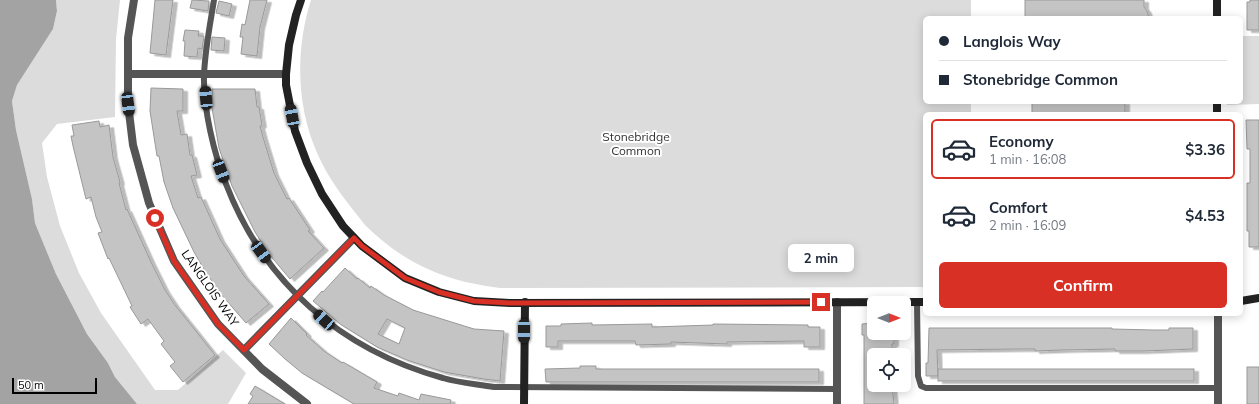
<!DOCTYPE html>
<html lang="en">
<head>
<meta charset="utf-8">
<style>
  body { margin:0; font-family:Mulish,sans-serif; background:#f6f6f7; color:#1f2937; height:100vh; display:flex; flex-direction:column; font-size:15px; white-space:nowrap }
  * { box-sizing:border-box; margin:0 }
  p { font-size:13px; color:#747a83 }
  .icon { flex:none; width:22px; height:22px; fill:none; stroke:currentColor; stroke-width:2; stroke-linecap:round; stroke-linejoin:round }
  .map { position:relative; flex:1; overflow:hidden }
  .side { position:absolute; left:923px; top:112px; width:320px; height:204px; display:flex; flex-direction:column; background:#fff; border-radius:6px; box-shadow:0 2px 10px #0003 }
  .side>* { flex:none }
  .guide { position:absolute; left:923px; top:16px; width:320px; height:88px; border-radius:6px; box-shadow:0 2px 10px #0003; display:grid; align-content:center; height:88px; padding:0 16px; background:#fff }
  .needle { width:26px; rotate:90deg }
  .buttons { position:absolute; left:867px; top:296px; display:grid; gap:8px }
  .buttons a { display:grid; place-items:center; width:44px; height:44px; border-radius:6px; background:#fff; box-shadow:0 2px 10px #0003; font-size:20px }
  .scale { position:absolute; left:12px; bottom:10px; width:85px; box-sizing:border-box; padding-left:4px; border:2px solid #000; border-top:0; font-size:11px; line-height:14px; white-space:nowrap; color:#000; -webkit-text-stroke:3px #fff; paint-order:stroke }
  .end { position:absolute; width:18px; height:18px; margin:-9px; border:5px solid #d93025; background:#fff; box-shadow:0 0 0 2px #fff }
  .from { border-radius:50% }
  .bubble { position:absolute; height:28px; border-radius:6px; background:#fff; box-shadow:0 2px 10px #0003; font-size:13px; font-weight:700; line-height:28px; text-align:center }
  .car { position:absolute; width:12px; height:24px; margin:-12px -6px; border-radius:5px; box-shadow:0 0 3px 1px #0007; background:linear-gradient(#222 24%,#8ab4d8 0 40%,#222 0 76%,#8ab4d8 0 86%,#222 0) }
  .guide b { display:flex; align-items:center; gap:14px; height:38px; font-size:15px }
  .guide b+b { border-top:1px solid #e0e1e3 }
  .guide i { width:10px; height:10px; background:#1f2937 }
  ul { padding:7px 0 0; list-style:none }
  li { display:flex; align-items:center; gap:12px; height:60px; margin:0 8px 6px; padding:0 8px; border:2px solid transparent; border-radius:6px }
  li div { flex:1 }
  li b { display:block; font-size:15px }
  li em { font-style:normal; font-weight:700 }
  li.active { border-color:#d93025 }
  li>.icon { width:36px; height:36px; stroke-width:1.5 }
  .action { display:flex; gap:8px; margin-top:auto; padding:8px 16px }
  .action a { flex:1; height:46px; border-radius:6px; background:#d93025; color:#fff; font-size:16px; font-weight:700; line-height:46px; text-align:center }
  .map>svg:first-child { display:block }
  .green { fill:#dcdcdc }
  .water { fill:#a3a3a3 }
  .building { fill:#c4c4c4; stroke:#999; fill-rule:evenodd; filter:url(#shadow) }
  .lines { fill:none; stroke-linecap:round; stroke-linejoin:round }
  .lane { stroke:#555; stroke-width:6 }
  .street { stroke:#555; stroke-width:8 }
  .secondary { stroke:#222; stroke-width:8 }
  .route { stroke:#d93025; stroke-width:5 }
  .labels { text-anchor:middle; stroke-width:4; stroke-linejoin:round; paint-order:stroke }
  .park-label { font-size:12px; fill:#333; stroke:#fff }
  .street-label { font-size:12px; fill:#000; stroke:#fff }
</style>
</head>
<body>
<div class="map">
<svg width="1259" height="404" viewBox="0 0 1259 404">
  <defs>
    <filter id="shadow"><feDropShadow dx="4.5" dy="2.5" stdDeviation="0" flood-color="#0004"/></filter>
  </defs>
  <rect width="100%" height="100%" fill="#fff"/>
  <!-- green -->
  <g class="green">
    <polygon points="56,0 120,0 116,39 115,117 57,124 42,143 47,177 60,226 79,273 101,313 155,390 178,390 223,350 246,373 228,404 137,404 115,377 108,363 87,334 56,274 35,223 32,199 16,130 12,101 17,85 53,29 57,11"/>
    <path d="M311,0H971V18H925V102H971V114H925V287L500,288C476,285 452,280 430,270C406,260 383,243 365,225C360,219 355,212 350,206C338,190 327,175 319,157C296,109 295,50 311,0Z"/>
    <polygon points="1241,36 1259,36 1259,104 1227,105 1227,102 1241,102"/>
  </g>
  <!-- water -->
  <polygon class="water" points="0,0 56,0 57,11 53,29 17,85 12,101 16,130 32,199 35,223 56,274 87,334 108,363 115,377 137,404 0,404"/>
  <!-- building -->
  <g class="building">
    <polygon points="155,0 173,0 166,55 150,53"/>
    <polygon points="192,0 209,1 208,11 190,8"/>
    <polygon points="250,0 267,0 260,27 257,56 241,54 243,37 240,37 242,24 245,25"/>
    <polygon points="1025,0 1144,0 1144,7 1147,11 1149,18 1025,18"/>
    <polygon points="1250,0 1259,0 1259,30 1247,30 1247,2 1250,2"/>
    <polygon points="219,1 232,4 229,16 216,13"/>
    <polygon points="185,30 199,31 198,36 204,36 202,49 198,48 197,57 184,56 185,41 183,41"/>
    <polygon points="212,37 225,38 224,51 211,50"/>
    <polygon points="151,88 183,89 183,111 177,111 181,135 187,134 190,155 192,155 197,175 191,176 198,198 201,197 220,239 244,276 269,304 246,323 219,292 202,266 194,252 173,208 164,182 159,156 157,156 150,111"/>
    <polygon points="212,89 255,89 257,107 259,107 262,125 260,126 263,137 274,173 287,199 289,198 310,230 308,231 324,248 290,279 269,254 255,232 232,186 219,148 212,108"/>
    <rect x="1032" y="102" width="93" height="12"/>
    <polygon points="1246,120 1259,120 1259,247 1249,247 1249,231 1247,231 1247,183 1250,183 1250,149 1247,149"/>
    <polygon points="99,121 100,127 109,125 113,157 120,182 119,183 126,210 127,209 151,262 165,290 175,305 215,355 183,382 170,366 175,362 161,344 164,341 148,319 141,324 130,307 132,306 109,258 108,259 98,233 102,232 96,217 91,197 86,199 73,146 71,136 74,136 72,125"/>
    <path d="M345,268L357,279L358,278L370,288L371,286L384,295L413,310L474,329L504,331L500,381L484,379L444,372L407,360L377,347L340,324L313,301L322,291L323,292ZM387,319L405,328L399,344L378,334Z"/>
    <polygon points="291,318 307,334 306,335 324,351 342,363 343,362 377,382 374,388 398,396 399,393 419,400 421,394 451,400 450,404 354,404 302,373 285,359 269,344"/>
    <polygon points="592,323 592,325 652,324 652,327 713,325 713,324 808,325 808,327 820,327 820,347 804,347 804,341 727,342 727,344 671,342 671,344 636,345 635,341 558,341 558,347 546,347 546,326 561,326 561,324"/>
    <polygon points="874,323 874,333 894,333 894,344 892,344 892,353 874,353 874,385 892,385 894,404 864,404 864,335 862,335 862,324"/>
    <polygon points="929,328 1112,328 1112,329 1154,330 1169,330 1169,328 1193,328 1193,349 1143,351 1115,351 1115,349 1062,350 1035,351 1035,349 1020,349 937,350 938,376 926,376 926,363 928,363"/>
    <polygon points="580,366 596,366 596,369 819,369 819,382 546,382 545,369 580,368"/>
    <rect x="1247" y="367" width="12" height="37"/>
    <rect x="938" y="369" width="256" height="12"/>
    <polygon points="255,386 285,404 248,404 253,396 250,394"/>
  </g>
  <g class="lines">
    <!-- lane -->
    <g class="lane">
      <path d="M214,0C210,25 205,50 204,75C203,108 214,154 226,184C264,283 341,350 443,378C459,383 477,384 494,387L837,389"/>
      <polyline points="917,302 918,376 921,386 926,388 1218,388"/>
    </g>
    <!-- street -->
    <g class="street">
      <polyline points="134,0 128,38 128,104 133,145 149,203 174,261 218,324 262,369 307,404"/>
      <polyline points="128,74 286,74"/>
      <polyline points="837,302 837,404"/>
      <polyline points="1218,314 1218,404"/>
      <polyline points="244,350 354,238"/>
    </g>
    <!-- secondary -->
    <g class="secondary">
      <polyline points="301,0 296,15 289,45 286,74 286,85 295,131 307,163 322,194 343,226 362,246 405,278 439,292 474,301 510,303 925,302"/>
      <polyline points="1217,0 1217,18"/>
      <polyline points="1217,102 1217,114"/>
      <polyline points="1241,301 1259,298"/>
      <polyline points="524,404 525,302"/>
    </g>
  </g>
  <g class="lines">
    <!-- route -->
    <polyline class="route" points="155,218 174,261 218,324 244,350 354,238 362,246 405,278 439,292 474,301 510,303 821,302"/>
  </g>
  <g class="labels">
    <!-- park labels -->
    <g class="park-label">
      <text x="636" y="141">Stonebridge<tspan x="636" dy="14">Common</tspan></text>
    </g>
    <!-- street labels -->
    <g class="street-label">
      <text transform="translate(210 288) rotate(55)" y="4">LANGLOIS WAY</text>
    </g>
  </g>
</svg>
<div class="buttons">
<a><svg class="needle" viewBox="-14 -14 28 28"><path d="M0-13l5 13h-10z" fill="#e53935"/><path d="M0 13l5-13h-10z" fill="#747a83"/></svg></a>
<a><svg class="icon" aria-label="locate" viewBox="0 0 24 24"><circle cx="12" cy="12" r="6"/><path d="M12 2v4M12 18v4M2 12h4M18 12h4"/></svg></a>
</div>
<div class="scale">50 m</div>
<i class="end from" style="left:155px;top:218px"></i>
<i class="end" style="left:821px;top:302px"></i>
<div class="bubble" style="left:788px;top:244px;width:66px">2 min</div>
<i class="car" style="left:206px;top:98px;rotate:355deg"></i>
<i class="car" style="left:128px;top:104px;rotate:173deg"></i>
<i class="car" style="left:292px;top:116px;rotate:349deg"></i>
<i class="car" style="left:221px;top:171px;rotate:159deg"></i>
<i class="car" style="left:261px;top:252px;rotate:144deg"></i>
<i class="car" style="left:324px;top:320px;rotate:312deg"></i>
<i class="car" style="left:524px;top:331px;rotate:180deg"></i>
<div class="guide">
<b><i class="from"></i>Langlois Way</b>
<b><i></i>Stonebridge Common</b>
</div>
<section class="side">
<ul>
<li class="active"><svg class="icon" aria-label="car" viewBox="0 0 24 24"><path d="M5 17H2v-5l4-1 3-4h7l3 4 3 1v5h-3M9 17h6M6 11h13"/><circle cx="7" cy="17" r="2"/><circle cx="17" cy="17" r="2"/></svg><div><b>Economy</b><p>1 min · 16:08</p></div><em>$3.36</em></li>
<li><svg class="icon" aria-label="car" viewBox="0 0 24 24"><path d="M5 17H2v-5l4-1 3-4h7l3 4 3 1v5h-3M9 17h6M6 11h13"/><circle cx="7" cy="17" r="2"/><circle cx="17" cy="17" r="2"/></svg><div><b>Comfort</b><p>2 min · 16:09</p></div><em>$4.53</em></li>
</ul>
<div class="action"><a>Confirm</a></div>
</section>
</div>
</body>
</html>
